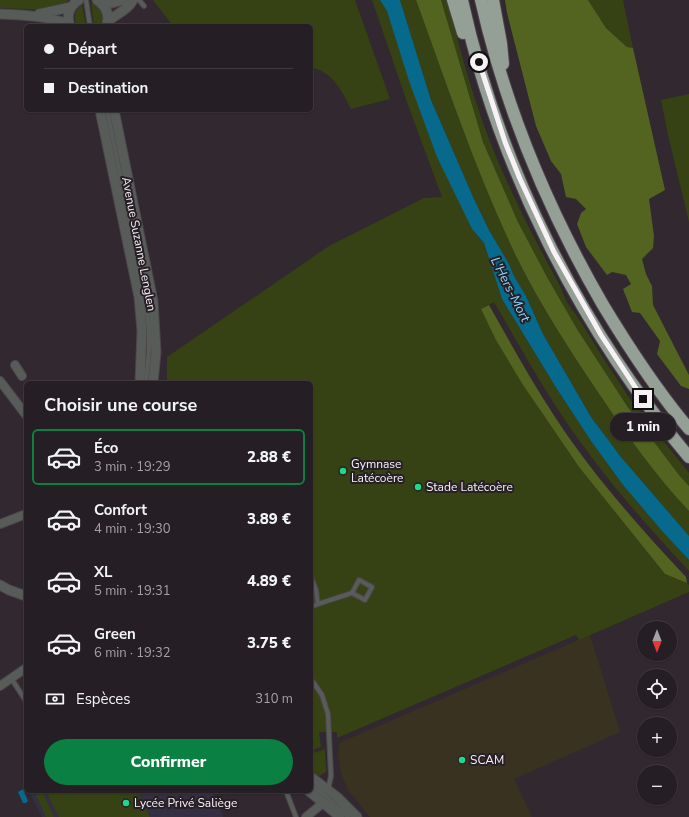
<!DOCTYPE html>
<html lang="fr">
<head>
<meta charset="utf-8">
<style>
  body { margin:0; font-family:"Nunito Sans",sans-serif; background:#312b31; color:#f1f3f6; height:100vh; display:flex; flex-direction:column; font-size:15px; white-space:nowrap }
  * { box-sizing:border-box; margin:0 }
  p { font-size:13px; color:#a3a2a6 }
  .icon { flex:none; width:22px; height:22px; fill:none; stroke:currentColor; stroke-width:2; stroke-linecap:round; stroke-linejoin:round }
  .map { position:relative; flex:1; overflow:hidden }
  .panel { position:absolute; left:24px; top:381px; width:289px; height:412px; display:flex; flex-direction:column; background:#251e24; border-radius:6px; box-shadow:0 1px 3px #0004,0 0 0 1px #423c41 }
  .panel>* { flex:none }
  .guide { position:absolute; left:24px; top:24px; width:289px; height:88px; border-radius:6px; box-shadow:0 1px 3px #0004,0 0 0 1px #423c41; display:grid; align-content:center; height:88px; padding:0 20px; background:#251e24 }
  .needle { width:26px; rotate:180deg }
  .tools { position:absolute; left:637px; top:621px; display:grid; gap:8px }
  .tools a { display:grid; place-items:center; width:40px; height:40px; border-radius:50%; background:#251e24; box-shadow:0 1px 3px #0004,0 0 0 1px #423c41; font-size:20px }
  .end { position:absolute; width:18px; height:18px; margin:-9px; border:5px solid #f8f2f7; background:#111; box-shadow:0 0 0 2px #111 }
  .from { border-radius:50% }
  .bubble { position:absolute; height:28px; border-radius:14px; background:#251e24; box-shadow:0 1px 3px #0004,0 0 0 1px #423c41; font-size:13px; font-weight:800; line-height:28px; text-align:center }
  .guide b { display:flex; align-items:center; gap:14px; height:38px; font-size:15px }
  .guide b+b { border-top:1px solid #423c41 }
  .guide i { width:10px; height:10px; background:#f1f3f6 }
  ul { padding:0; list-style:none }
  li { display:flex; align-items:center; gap:12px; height:56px; margin:0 8px 6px; padding:0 12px; border:2px solid transparent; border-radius:6px }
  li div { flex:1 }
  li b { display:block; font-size:15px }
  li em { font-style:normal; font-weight:800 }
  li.current { border-color:#0b8043 }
  li>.icon { width:36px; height:36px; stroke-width:1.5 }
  h2 { padding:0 20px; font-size:18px; line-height:48px }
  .pay { display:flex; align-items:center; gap:10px; height:44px; padding:0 20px; font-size:15px }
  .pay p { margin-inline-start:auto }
  .action { display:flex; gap:8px; margin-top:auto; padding:8px 20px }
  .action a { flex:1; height:46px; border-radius:24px; background:#0b8043; color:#fff; font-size:16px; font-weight:800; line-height:46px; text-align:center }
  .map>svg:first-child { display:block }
  .industrial { fill:#3a3221 }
  .education { fill:#343041 }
  .green { fill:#364213 }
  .forest { fill:#526420 }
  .water { fill:#07698b }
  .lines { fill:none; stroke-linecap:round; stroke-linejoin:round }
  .service-casing { stroke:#4d444c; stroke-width:6 }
  .minor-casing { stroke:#4d444c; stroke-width:10 }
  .tertiary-casing { stroke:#4d444c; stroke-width:11 }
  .motorway-casing { stroke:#4d444c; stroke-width:14 }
  .service { stroke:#585c58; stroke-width:4 }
  .minor { stroke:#585c58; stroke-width:8 }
  .tertiary { stroke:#585c58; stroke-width:9 }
  .motorway { stroke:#949f96; stroke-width:12 }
  .route { stroke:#f8f2f7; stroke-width:5 }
  .poi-dot { fill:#20d887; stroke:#271f26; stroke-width:1.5 }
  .labels { text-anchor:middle; stroke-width:4; stroke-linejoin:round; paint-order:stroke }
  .street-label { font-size:12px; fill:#f8f2f7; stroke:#271f26 }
  .poi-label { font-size:12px; fill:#f8f2f7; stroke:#271f26; text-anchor:start }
  .water-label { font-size:13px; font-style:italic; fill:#8cd7fa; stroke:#271f26 }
</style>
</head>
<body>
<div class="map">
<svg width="689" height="817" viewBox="0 0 689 817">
  <rect width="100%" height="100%" fill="#312830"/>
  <!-- industrial -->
  <polygon class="industrial" points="590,635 620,732 514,779 532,817 370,817 348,790 341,773 338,756 339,743"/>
  <!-- education -->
  <polygon class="education" points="29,791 213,791 223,817 42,817"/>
  <!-- green -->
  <g class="green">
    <path d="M0,0H69C56,14 18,8 0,8Z"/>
    <path d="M153,0H355L390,99L351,109C341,90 334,73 311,67V26H173Z"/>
    <path d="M372,0H380L387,11L460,203L472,229L484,243L502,299L555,386L591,441L623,485L662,531L689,560V571C649,528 610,484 576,436C546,394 520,347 494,302L481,309L523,385L579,467L665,574L687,583L689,585V592L579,640L576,635L337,738V732H319L321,747L311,750V383H167V357L329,246L424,198L442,197L408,105Z"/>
    <path d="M400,0H416C447,85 476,172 515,254C540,305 572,354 604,401C630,440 657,477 689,511V536L621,457L591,417L543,334L526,296L514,276L509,264L489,230L474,199L431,100Z"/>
    <path d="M441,0H448C463,65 482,130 511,190C526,224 544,256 561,288L566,301L579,319L605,361L630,399L689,473V486L679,475L627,406L577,329L547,277L518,222L483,142Z"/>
    <polygon points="588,0 623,0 633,48 627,47 606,28"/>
    <path d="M91,3C101,7 106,16 99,26H94Z"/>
    <path d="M82,5L86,26H77C73,18 74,10 82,5Z"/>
    <polygon points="689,94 689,222 668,135 661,100"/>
    <polygon points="325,749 326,772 319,776 311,770 311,754"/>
    <polygon points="40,791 42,791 54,817 46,817 35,793"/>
    <polygon points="46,791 137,791 150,817 59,817"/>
  </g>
  <!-- forest -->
  <g class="forest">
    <path d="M416,0H441L483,142L518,222L547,277L577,329L627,406L679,475L689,486V511C657,477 630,440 604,401C572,354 540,305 515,254C476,172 447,85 416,0Z"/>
    <polygon points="505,0 588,0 606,28 627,47 633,48 665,190 649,199 654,236 653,248 642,259 646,274 652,286 653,305 689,375 689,389 681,386 657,354 660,341 640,313 632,312 623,289 631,284 626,275 612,272 607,275 586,247 577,224 581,213 586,209 576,199 566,197 561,174 551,161 536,126 507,13"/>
    <path d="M489,305C510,342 531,381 555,417C593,475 639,527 686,577L687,583L665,574L579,467L523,385L496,340L481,309Z"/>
  </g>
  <!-- water -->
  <g class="water">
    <polygon points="380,0 400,0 431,100 474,199 489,230 509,264 514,276 526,296 543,334 591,417 621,457 689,536 689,560 662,531 623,485 591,441 555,386 502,299 484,243 472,229 437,157 409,81 387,11"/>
    <polygon points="23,789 28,801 26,803 23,803 18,792"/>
  </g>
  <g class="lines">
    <defs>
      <g id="service">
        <polyline points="86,0 90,26"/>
        <polyline points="139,0 144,6"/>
        <polyline points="107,110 145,296 149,330 149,351 146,383"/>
        <polyline points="311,577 316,590 318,604 311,607"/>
        <polygon points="359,580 372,587 365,600 352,593"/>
        <polyline points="318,604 352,593"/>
        <polyline points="11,678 26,701"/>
        <polyline points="311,679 322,695 328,714 331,776 329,785 327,789"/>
        <polyline points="311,785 329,799 348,817"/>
        <polyline points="286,791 296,817"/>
      </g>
      <g id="minor">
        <polyline points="15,365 22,376"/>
        <polyline points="0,381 26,415"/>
        <polyline points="0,524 26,514"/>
        <polyline points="0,686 26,668"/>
        <polyline points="306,817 323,803"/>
      </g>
      <g id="tertiary">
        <path d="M97,0C106,6 110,14 107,25"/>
        <polyline points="101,3 112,3 123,0"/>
        <path d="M0,14C24,15 47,16 69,24"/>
        <polyline points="39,14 71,7"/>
        <path d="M107,22C116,14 128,10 133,0"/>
        <path d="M70,26C66,15 69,6 79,0"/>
        <polyline points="100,110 139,297 142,331 140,383"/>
        <polyline points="114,110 153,301 156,352 153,383"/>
        <polyline points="0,585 9,590 26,596"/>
        <polyline points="311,777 337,797 357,817"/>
        <polyline points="309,791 340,817"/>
      </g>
      <g id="motorway">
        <polyline points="453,0 463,33"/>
        <path d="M462,0C498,165 580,329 689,457"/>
        <path d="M481,0C505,107 548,210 603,305C629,348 657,391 689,429"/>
        <polyline points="493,0 501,43 503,64"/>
      </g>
    </defs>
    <!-- service casing -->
    <use href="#service" class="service-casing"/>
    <!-- minor casing -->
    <use href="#minor" class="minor-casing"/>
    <!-- tertiary casing -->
    <use href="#tertiary" class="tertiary-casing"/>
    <!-- motorway casing -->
    <use href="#motorway" class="motorway-casing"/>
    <!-- service -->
    <use href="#service" class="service"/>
    <!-- minor -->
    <use href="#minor" class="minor"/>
    <!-- tertiary -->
    <use href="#tertiary" class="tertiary"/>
    <!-- motorway -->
    <use href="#motorway" class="motorway"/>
  </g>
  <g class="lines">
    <!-- route -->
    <polyline class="route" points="479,62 505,142 520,179 554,252 601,335 643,399"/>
  </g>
  <!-- markers -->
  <g class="poi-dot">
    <circle cx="343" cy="471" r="4"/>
    <circle cx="418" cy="487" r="4"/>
    <circle cx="462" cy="760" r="4"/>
    <circle cx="126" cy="803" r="4"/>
  </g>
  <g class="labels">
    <!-- street labels -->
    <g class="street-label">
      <text transform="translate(139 244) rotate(79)" y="4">Avenue Suzanne Lenglen</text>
    </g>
    <!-- poi labels -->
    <g class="poi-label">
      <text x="351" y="468">Gymnase<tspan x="351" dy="14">Latécoère</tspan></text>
      <text x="426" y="491">Stade Latécoère</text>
      <text x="470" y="764">SCAM</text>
      <text x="134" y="807">Lycée Privé Saliège</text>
    </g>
    <!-- water labels -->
    <g class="water-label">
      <text transform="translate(511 289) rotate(63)" y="5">L'Hers-Mort</text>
    </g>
  </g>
</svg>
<div class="tools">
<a><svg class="needle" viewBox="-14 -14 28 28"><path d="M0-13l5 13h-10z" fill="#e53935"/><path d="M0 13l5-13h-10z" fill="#a3a2a6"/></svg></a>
<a><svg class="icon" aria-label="locate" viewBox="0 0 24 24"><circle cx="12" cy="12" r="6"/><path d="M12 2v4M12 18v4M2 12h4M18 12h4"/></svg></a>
<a>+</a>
<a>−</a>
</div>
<i class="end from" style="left:479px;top:62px"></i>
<i class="end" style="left:643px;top:399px"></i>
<div class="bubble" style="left:610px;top:413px;width:66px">1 min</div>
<div class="guide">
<b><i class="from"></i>Départ</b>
<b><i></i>Destination</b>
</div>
<section class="panel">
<h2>Choisir une course</h2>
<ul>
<li class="current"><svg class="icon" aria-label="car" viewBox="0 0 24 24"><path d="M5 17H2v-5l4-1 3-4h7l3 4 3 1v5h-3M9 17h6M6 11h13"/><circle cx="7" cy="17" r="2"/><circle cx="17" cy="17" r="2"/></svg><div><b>Éco</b><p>3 min · 19:29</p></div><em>2.88 €</em></li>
<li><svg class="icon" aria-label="car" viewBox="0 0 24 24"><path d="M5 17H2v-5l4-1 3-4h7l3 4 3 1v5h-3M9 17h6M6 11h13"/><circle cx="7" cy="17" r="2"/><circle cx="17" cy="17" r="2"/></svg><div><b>Confort</b><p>4 min · 19:30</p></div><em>3.89 €</em></li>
<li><svg class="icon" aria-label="car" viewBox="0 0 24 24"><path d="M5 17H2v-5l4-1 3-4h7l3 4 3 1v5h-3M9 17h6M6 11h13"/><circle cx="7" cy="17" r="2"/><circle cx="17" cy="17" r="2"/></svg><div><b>XL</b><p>5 min · 19:31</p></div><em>4.89 €</em></li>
<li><svg class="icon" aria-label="car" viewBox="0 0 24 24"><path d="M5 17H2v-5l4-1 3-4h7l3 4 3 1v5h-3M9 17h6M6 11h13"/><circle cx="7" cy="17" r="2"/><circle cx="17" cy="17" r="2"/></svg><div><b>Green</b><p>6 min · 19:32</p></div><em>3.75 €</em></li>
</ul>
<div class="pay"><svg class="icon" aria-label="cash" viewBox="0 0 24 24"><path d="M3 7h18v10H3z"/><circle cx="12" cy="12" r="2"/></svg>Espèces<p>310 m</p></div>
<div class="action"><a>Confirmer</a></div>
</section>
</div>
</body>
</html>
